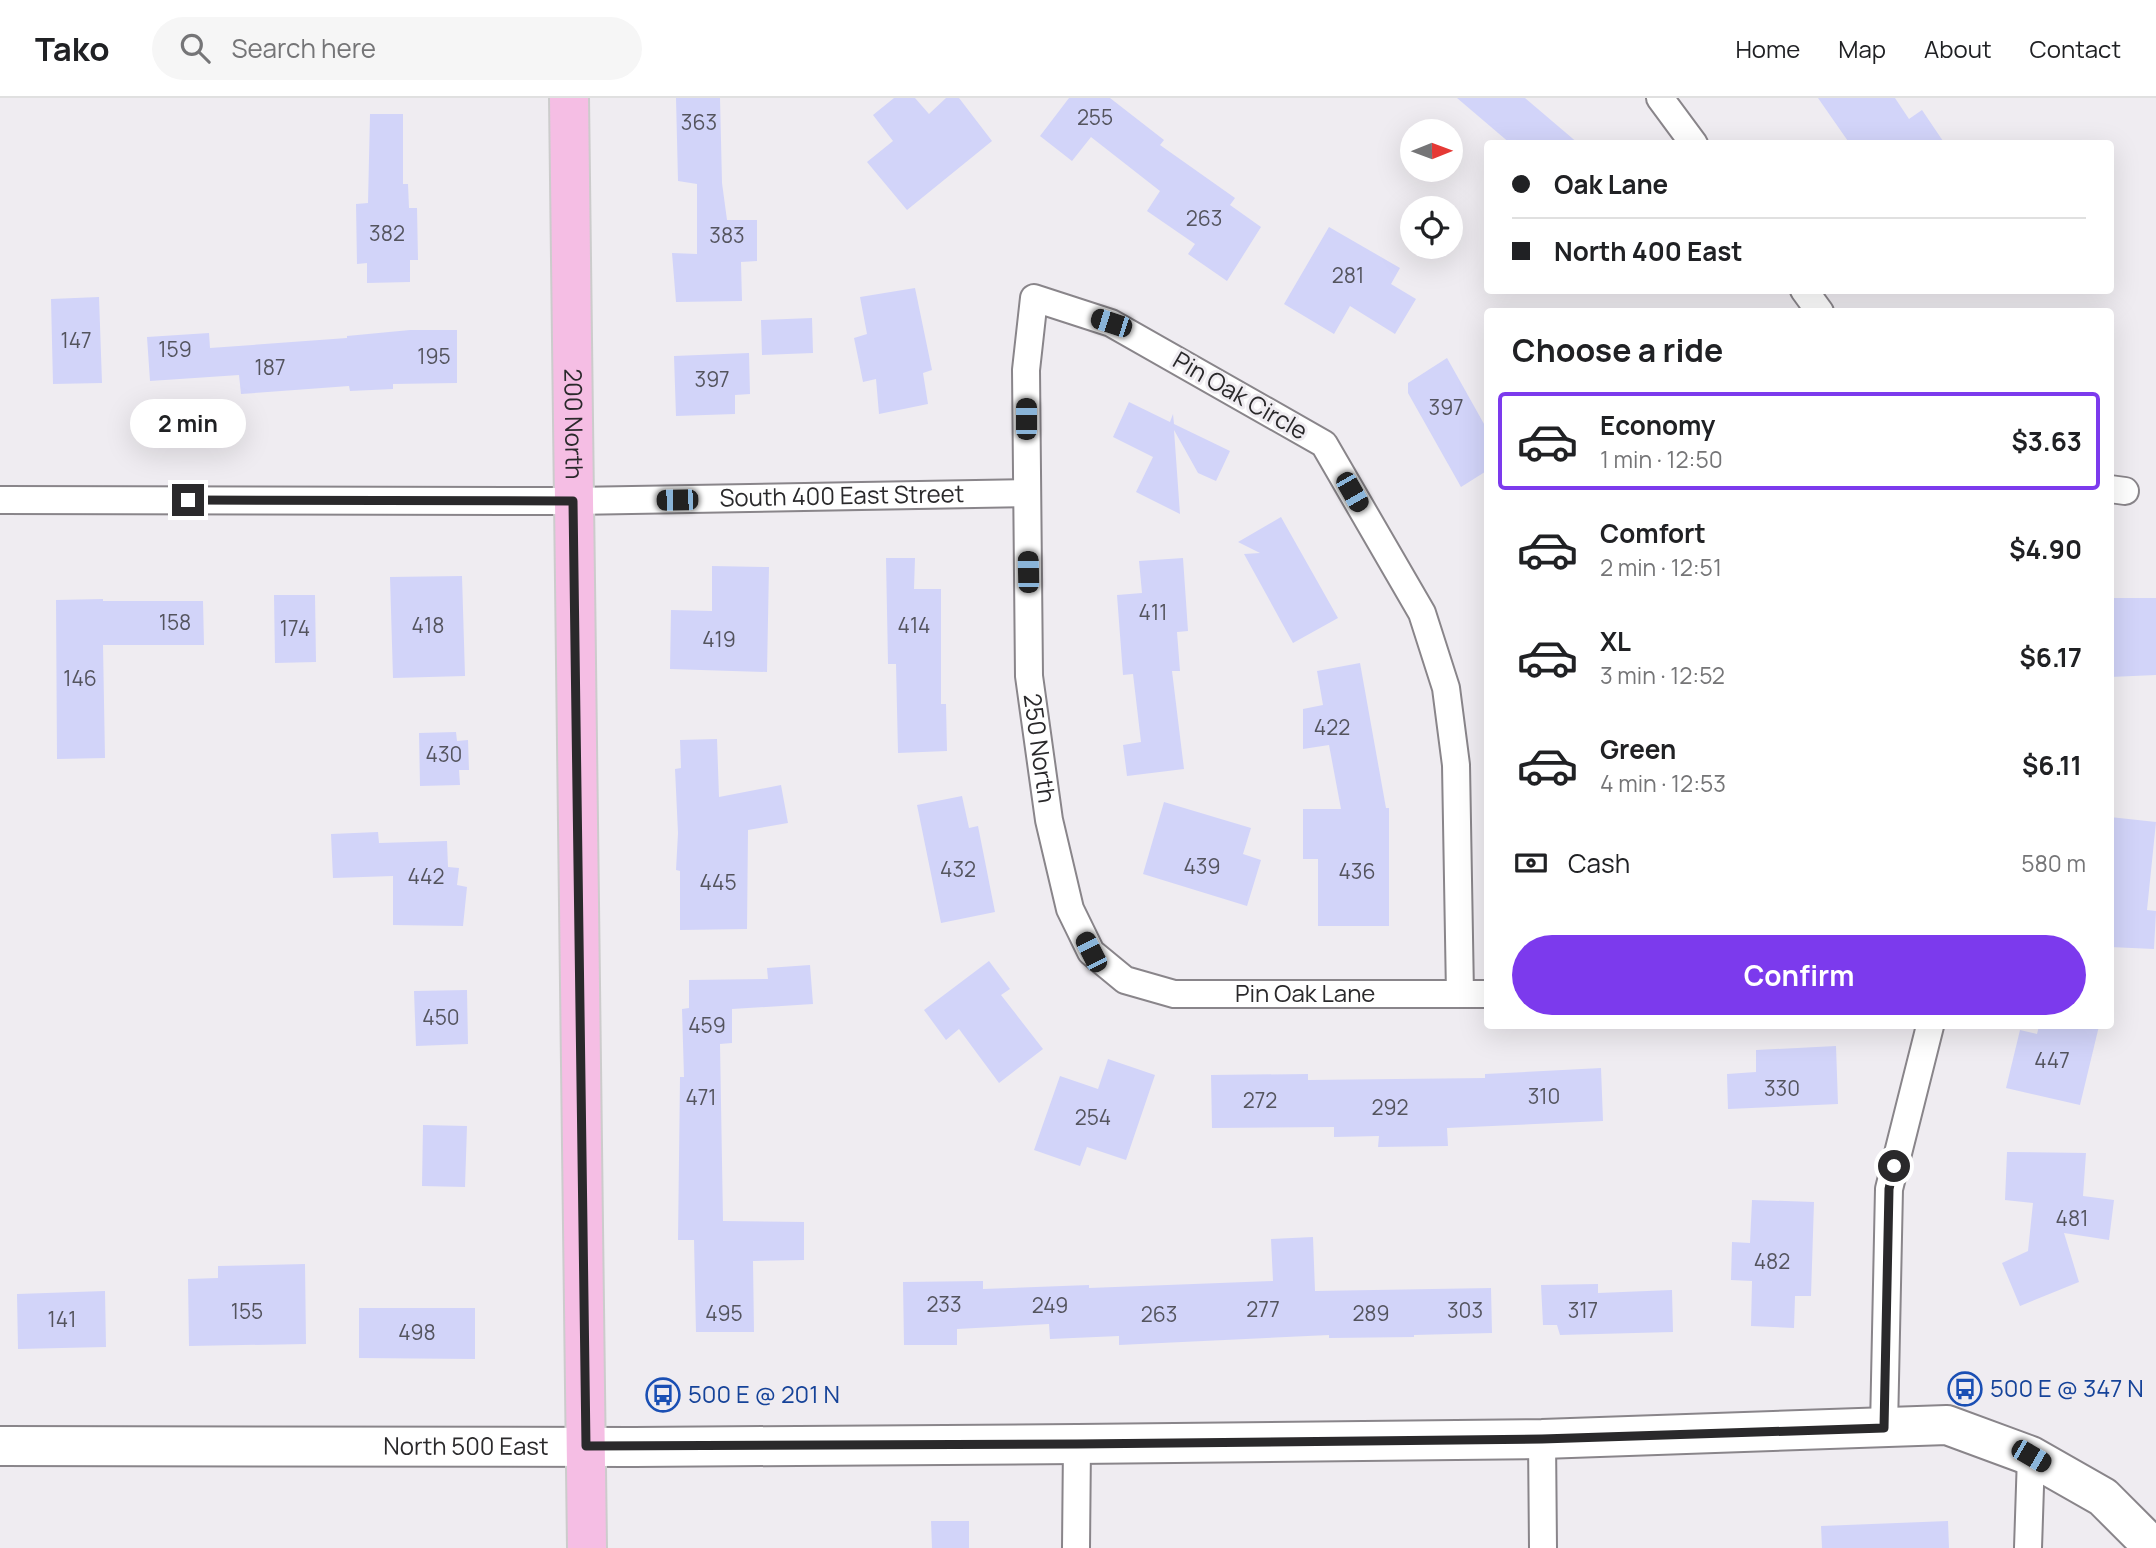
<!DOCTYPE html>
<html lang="en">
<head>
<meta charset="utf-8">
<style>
  body { margin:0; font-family:Manrope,sans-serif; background:#f6f6f6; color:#202124; height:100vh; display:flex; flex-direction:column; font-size:26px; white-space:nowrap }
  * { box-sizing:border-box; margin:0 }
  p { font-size:23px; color:#757577 }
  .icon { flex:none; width:38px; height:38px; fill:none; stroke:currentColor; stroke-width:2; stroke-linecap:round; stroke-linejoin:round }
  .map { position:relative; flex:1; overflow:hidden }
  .details { position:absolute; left:1484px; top:210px; width:630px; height:721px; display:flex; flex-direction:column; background:#fff; border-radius:7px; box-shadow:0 7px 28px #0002 }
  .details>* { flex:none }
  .top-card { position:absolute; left:1484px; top:42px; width:630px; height:154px; border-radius:7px; box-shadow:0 7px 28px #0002; display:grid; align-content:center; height:154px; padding:0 28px; background:#fff }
  .needle { width:46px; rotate:89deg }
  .controls { position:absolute; left:1400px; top:21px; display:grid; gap:14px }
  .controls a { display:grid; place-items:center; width:63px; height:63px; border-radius:50%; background:#fff; box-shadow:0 7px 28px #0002; font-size:35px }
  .end { position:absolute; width:32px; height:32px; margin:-16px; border:9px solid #2a292b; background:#fff; box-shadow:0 0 0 4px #fff }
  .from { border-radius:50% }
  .bubble { position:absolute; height:49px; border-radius:24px; background:#fff; box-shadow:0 7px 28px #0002; font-size:23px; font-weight:700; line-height:49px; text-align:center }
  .car { position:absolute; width:21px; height:42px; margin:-21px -10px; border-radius:9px; box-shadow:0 0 5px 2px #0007; background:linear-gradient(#222 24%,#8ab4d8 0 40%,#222 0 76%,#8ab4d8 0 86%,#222 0) }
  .top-card b { display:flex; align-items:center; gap:24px; height:66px; font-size:26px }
  .top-card b+b { border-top:2px solid #e0e0e0 }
  .top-card i { width:18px; height:18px; background:#202124 }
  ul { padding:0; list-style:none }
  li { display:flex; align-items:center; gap:21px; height:98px; margin:0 14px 10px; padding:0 14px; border:4px solid transparent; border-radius:7px }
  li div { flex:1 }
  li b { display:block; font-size:26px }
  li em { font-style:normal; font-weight:700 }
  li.current { border-color:#7c3aed }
  li>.icon { width:63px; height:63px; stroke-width:1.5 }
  h2 { padding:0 28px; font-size:32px; line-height:84px }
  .pay { display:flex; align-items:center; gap:18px; height:77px; padding:0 28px; font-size:26px }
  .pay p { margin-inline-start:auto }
  .cta { display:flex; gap:14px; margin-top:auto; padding:14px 28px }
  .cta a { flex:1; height:80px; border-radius:42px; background:#7c3aed; color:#fff; font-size:28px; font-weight:700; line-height:80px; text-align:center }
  header { display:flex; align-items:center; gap:42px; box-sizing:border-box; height:98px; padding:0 35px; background:#fff; border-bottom:2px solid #e0e0e0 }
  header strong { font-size:33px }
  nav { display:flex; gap:38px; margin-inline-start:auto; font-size:24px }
  .search { width:490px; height:63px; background:#f6f6f6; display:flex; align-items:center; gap:18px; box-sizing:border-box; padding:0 24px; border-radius:38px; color:#757577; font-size:26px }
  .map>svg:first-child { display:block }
  .building { fill:#d2d4f9 }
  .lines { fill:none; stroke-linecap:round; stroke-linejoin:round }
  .street-casing { stroke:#89858a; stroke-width:30 }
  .secondary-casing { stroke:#89858a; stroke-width:42 }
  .primary-casing { stroke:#ccc; stroke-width:42 }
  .street { stroke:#fff; stroke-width:26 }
  .secondary { stroke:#fff; stroke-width:38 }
  .primary { stroke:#f5bee4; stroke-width:38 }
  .route { stroke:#2a292b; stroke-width:9 }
  .labels { text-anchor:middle; stroke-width:6; stroke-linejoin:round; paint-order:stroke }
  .number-label { font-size:21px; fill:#54545e }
  .street-label { font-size:24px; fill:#2a292b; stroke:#efecf1 }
  .transit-label { font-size:24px; fill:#164399; stroke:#efecf1; text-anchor:start }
</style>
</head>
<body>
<header>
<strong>Tako</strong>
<div class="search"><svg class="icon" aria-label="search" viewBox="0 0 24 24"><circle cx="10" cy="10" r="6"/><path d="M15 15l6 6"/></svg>Search here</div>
<nav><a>Home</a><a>Map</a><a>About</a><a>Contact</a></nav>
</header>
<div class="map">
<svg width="2156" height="1450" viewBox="0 0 2156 1450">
  <rect width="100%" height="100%" fill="#efecf1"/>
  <!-- building -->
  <g class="building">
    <polygon points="676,0 720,0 722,85 727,122 757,122 757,163 741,164 742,203 676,204 672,155 697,156 697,86 678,83"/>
    <polygon points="894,0 915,0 929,16 946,0 959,0 992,43 907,112 867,64 893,43 873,17"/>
    <polygon points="1069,0 1110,0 1164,42 1160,47 1235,100 1230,107 1261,129 1227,183 1188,156 1195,146 1147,113 1160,93 1091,39 1072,63 1040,38"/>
    <polygon points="1457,0 1525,0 1579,46 1511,46"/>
    <polygon points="1818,0 1895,0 1909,21 1922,12 1945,46 1850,46"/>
    <polygon points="370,16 403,16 403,86 408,86 409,110 417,110 418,162 410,162 410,184 367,185 367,165 357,166 356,106 368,105"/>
    <polygon points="1329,129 1400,170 1391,186 1416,201 1395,236 1350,208 1334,236 1284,206"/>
    <polygon points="915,190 932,272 923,275 928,306 879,316 876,281 863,284 854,240 867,236 860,199"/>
    <polygon points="99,199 102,285 53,286 51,201"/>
    <polygon points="812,220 813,255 762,257 761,222"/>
    <polygon points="410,232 457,232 457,285 393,286 393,291 350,293 349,288 241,296 239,277 150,283 147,239 209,235 210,250 347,240 347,238"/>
    <polygon points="749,255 750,296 735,297 735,316 676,318 674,258"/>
    <polygon points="1447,260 1488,333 1488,372 1461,389 1408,295 1408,285"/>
    <polygon points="1129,304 1170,324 1173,316 1174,326 1230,353 1216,383 1198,375 1174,332 1180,416 1136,394 1153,359 1113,339"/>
    <polygon points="1281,419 1338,520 1293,545 1244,456 1260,455 1238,444"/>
    <polygon points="886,460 915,460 914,491 941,491 941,606 946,606 947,653 898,655 896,566 888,566"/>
    <polygon points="1183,460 1188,533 1177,534 1180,573 1172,573 1184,671 1127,678 1123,647 1141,644 1133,576 1123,577 1117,497 1142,495 1139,463"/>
    <polygon points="712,468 769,469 767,574 670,571 671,512 712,513"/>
    <polygon points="462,478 465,578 393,580 390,479"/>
    <polygon points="274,497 315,497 316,564 275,565"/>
    <polygon points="2110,500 2156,500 2156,577 2110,579"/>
    <polygon points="103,501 103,503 203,503 204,547 103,547 105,660 57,661 56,502"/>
    <polygon points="1360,565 1386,710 1389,710 1389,828 1318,828 1318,761 1303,761 1303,711 1341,711 1329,647 1303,651 1303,611 1323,607 1317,573"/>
    <polygon points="456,634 457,643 468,642 469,672 459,672 460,687 420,688 419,635"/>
    <polygon points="717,641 719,699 781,687 788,725 748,732 747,831 680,832 680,773 676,772 678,735 675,671 681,670 680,642"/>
    <polygon points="962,698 969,730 978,728 995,814 941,825 917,707"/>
    <polygon points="1164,704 1251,730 1243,756 1261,762 1247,808 1143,776"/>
    <polygon points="2110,719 2156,724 2147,812 2156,813 2154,851 2110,849 2113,768 2110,768"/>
    <polygon points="378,734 379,745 447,743 448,769 459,770 457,787 467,789 463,828 393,827 393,778 333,780 331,736"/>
    <polygon points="989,863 1010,891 1001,897 1043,951 999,985 959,931 946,942 924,912"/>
    <polygon points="810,867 813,906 732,911 732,945 720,946 723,1123 804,1124 804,1162 753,1163 754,1234 696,1234 694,1142 678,1142 680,979 684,979 682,911 689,910 689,882 768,881 767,870"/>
    <polygon points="467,892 468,946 416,948 414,893"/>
    <polygon points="2039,928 2099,928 2080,1007 2006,990 2020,932 2037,936"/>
    <polygon points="1836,948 1838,1006 1728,1011 1727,976 1756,974 1756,952"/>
    <polygon points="1108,961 1155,977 1126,1062 1087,1049 1080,1068 1034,1052 1060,978 1098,991"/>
    <polygon points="1601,970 1603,1023 1447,1030 1448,1048 1378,1049 1379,1038 1334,1039 1334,1029 1212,1030 1211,977 1308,976 1308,982 1485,980 1485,976"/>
    <polygon points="423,1027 467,1028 465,1089 422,1088"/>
    <polygon points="2007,1054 2086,1055 2083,1098 2114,1102 2109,1142 2064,1135 2079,1184 2020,1208 2002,1165 2028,1153 2033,1105 2005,1102"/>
    <polygon points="1752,1102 1814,1104 1811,1198 1795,1198 1794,1230 1751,1228 1752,1183 1731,1182 1732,1144 1750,1145"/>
    <polygon points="1313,1139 1315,1193 1491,1190 1492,1235 1414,1237 1414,1239 1329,1240 1329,1237 1119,1247 1119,1238 1050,1241 1049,1226 957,1231 957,1247 904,1247 903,1184 983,1183 983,1191 1089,1187 1089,1190 1273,1183 1271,1141"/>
    <polygon points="305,1166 306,1246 189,1248 188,1181 218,1180 218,1168"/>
    <polygon points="1598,1186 1598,1195 1672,1192 1673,1234 1560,1237 1557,1227 1543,1227 1541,1187"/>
    <polygon points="105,1193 106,1249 18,1251 17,1196"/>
    <polygon points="359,1210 475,1210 475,1261 359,1260"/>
    <polygon points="931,1423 969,1423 969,1450 932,1450"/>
    <polygon points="1948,1423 1949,1450 1822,1450 1821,1428"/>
  </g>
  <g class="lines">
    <defs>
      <g id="street">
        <polyline points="1660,0 1694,46"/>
        <polyline points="1804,192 1820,214"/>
        <polyline points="2110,391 2125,393"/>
        <path id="s1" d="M0,402L573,403L1027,395"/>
        <path id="s2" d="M1460,896L1456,667L1446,590L1422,515L1324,346L1111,225L1034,200L1026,272L1029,578L1049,722L1070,811L1091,854L1125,882L1174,896H1488"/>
        <polyline points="1884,1330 1889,1091 1930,928"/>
        <polyline points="1542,1341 1543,1450"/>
        <polyline points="1076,1450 1077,1346"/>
        <polyline points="2028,1450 2031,1358"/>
      </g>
      <g id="secondary">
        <path id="s3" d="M0,1348L634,1349L1077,1346L1542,1341L1947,1327L2031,1358L2103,1399L2154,1450"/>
      </g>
      <g id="primary">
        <path id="s4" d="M569,0L587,1450"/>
      </g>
    </defs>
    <!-- street casing -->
    <use href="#street" class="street-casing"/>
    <!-- secondary casing -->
    <use href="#secondary" class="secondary-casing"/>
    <!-- primary casing -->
    <use href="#primary" class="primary-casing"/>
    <!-- street -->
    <use href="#street" class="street"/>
    <!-- secondary -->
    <use href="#secondary" class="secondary"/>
    <!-- primary -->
    <use href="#primary" class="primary"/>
  </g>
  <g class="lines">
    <!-- route -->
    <polyline class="route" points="188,402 573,403 586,1348 1077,1346 1542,1341 1884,1330 1889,1091 1894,1068"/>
  </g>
  <!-- icons -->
  <defs>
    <symbol id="bus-ring" viewBox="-11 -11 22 22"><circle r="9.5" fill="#efecf1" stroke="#1a4fb4" stroke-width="1.5"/><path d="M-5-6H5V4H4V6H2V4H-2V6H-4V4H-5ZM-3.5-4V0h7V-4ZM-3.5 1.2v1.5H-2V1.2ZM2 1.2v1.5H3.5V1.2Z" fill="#1a4fb4"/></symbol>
  </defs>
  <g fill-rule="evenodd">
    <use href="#bus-ring" x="1946" y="1272" width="38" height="38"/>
    <use href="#bus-ring" x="644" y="1278" width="38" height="38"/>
  </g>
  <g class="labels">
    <!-- number labels -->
    <g class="number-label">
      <text x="1095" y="27">255</text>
      <text x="699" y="32">363</text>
      <text x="1204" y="128">263</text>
      <text x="387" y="143">382</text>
      <text x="727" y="145">383</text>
      <text x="1348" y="185">281</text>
      <text x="76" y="250">147</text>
      <text x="175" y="259">159</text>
      <text x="434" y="266">195</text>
      <text x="270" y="277">187</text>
      <text x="712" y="289">397</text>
      <text x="1446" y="317">397</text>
      <text x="1153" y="522">411</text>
      <text x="175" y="532">158</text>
      <text x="428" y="535">418</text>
      <text x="914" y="535">414</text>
      <text x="295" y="538">174</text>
      <text x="719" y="549">419</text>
      <text x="80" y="588">146</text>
      <text x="1332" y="637">422</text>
      <text x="444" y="664">430</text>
      <text x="1202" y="776">439</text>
      <text x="958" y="779">432</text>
      <text x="1357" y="781">436</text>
      <text x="426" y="786">442</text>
      <text x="718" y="792">445</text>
      <text x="441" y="927">450</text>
      <text x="707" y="935">459</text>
      <text x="2052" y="970">447</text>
      <text x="1782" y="998">330</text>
      <text x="1544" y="1006">310</text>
      <text x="701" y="1007">471</text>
      <text x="1260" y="1010">272</text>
      <text x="1390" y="1017">292</text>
      <text x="1093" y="1027">254</text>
      <text x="2072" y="1128">481</text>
      <text x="1772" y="1171">482</text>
      <text x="944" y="1214">233</text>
      <text x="1050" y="1215">249</text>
      <text x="1263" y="1219">277</text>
      <text x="1465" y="1220">303</text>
      <text x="1583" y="1220">317</text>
      <text x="247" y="1221">155</text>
      <text x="724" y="1223">495</text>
      <text x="1371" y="1223">289</text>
      <text x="1159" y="1224">263</text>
      <text x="62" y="1229">141</text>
      <text x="417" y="1242">498</text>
    </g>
    <!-- street labels -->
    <g class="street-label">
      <text transform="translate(1240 298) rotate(30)" y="8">Pin Oak Circle</text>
      <text dy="8" stroke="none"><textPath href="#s4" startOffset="326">200 North</textPath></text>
      <text dy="8" stroke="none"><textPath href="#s1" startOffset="842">South 400 East Street</textPath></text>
      <text dy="8" stroke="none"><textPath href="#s2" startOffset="1358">250 North</textPath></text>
      <text dy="8" stroke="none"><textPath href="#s2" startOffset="1796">Pin Oak Lane</textPath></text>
      <text dy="8" stroke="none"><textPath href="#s3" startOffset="466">North 500 East</textPath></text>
    </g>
    <!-- transit labels -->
    <g class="transit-label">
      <text x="1990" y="1299">500 E @ 347 N</text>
      <text x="688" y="1305">500 E @ 201 N</text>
    </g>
  </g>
</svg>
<div class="controls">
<a><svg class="needle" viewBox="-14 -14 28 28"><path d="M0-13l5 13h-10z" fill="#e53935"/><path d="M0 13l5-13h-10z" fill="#757577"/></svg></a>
<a><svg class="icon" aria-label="locate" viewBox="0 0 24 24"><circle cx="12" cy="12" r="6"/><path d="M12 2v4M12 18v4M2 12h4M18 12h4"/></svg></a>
</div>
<i class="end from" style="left:1894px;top:1068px"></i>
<i class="end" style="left:188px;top:402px"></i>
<div class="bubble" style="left:130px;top:301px;width:116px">2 min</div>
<i class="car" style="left:1111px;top:225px;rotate:288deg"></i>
<i class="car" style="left:1026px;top:321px;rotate:0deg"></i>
<i class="car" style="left:1352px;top:394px;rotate:150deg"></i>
<i class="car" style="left:677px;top:402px;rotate:269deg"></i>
<i class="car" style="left:1028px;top:474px;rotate:359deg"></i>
<i class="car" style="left:1091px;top:854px;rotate:333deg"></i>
<i class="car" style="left:2031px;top:1358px;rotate:120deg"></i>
<div class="top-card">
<b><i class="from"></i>Oak Lane</b>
<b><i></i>North 400 East</b>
</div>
<section class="details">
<h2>Choose a ride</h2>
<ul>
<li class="current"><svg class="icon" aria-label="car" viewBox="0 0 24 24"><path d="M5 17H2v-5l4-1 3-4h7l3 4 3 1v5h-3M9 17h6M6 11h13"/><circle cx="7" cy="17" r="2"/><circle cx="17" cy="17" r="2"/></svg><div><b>Economy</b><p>1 min · 12:50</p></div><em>$3.63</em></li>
<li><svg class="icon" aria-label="car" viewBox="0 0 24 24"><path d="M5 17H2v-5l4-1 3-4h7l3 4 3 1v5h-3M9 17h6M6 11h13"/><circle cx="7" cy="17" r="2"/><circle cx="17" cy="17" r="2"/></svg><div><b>Comfort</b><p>2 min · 12:51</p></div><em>$4.90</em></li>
<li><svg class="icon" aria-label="car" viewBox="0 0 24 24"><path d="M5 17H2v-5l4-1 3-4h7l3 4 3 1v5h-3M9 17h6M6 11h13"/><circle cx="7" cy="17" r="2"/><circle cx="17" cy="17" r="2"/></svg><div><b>XL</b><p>3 min · 12:52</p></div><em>$6.17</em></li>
<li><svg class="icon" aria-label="car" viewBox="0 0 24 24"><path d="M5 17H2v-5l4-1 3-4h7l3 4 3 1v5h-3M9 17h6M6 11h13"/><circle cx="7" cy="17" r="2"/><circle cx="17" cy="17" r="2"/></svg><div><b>Green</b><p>4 min · 12:53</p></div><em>$6.11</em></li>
</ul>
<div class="pay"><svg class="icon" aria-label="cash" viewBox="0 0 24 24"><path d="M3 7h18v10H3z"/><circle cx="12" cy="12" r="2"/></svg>Cash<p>580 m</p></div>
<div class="cta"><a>Confirm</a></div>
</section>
</div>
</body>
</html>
